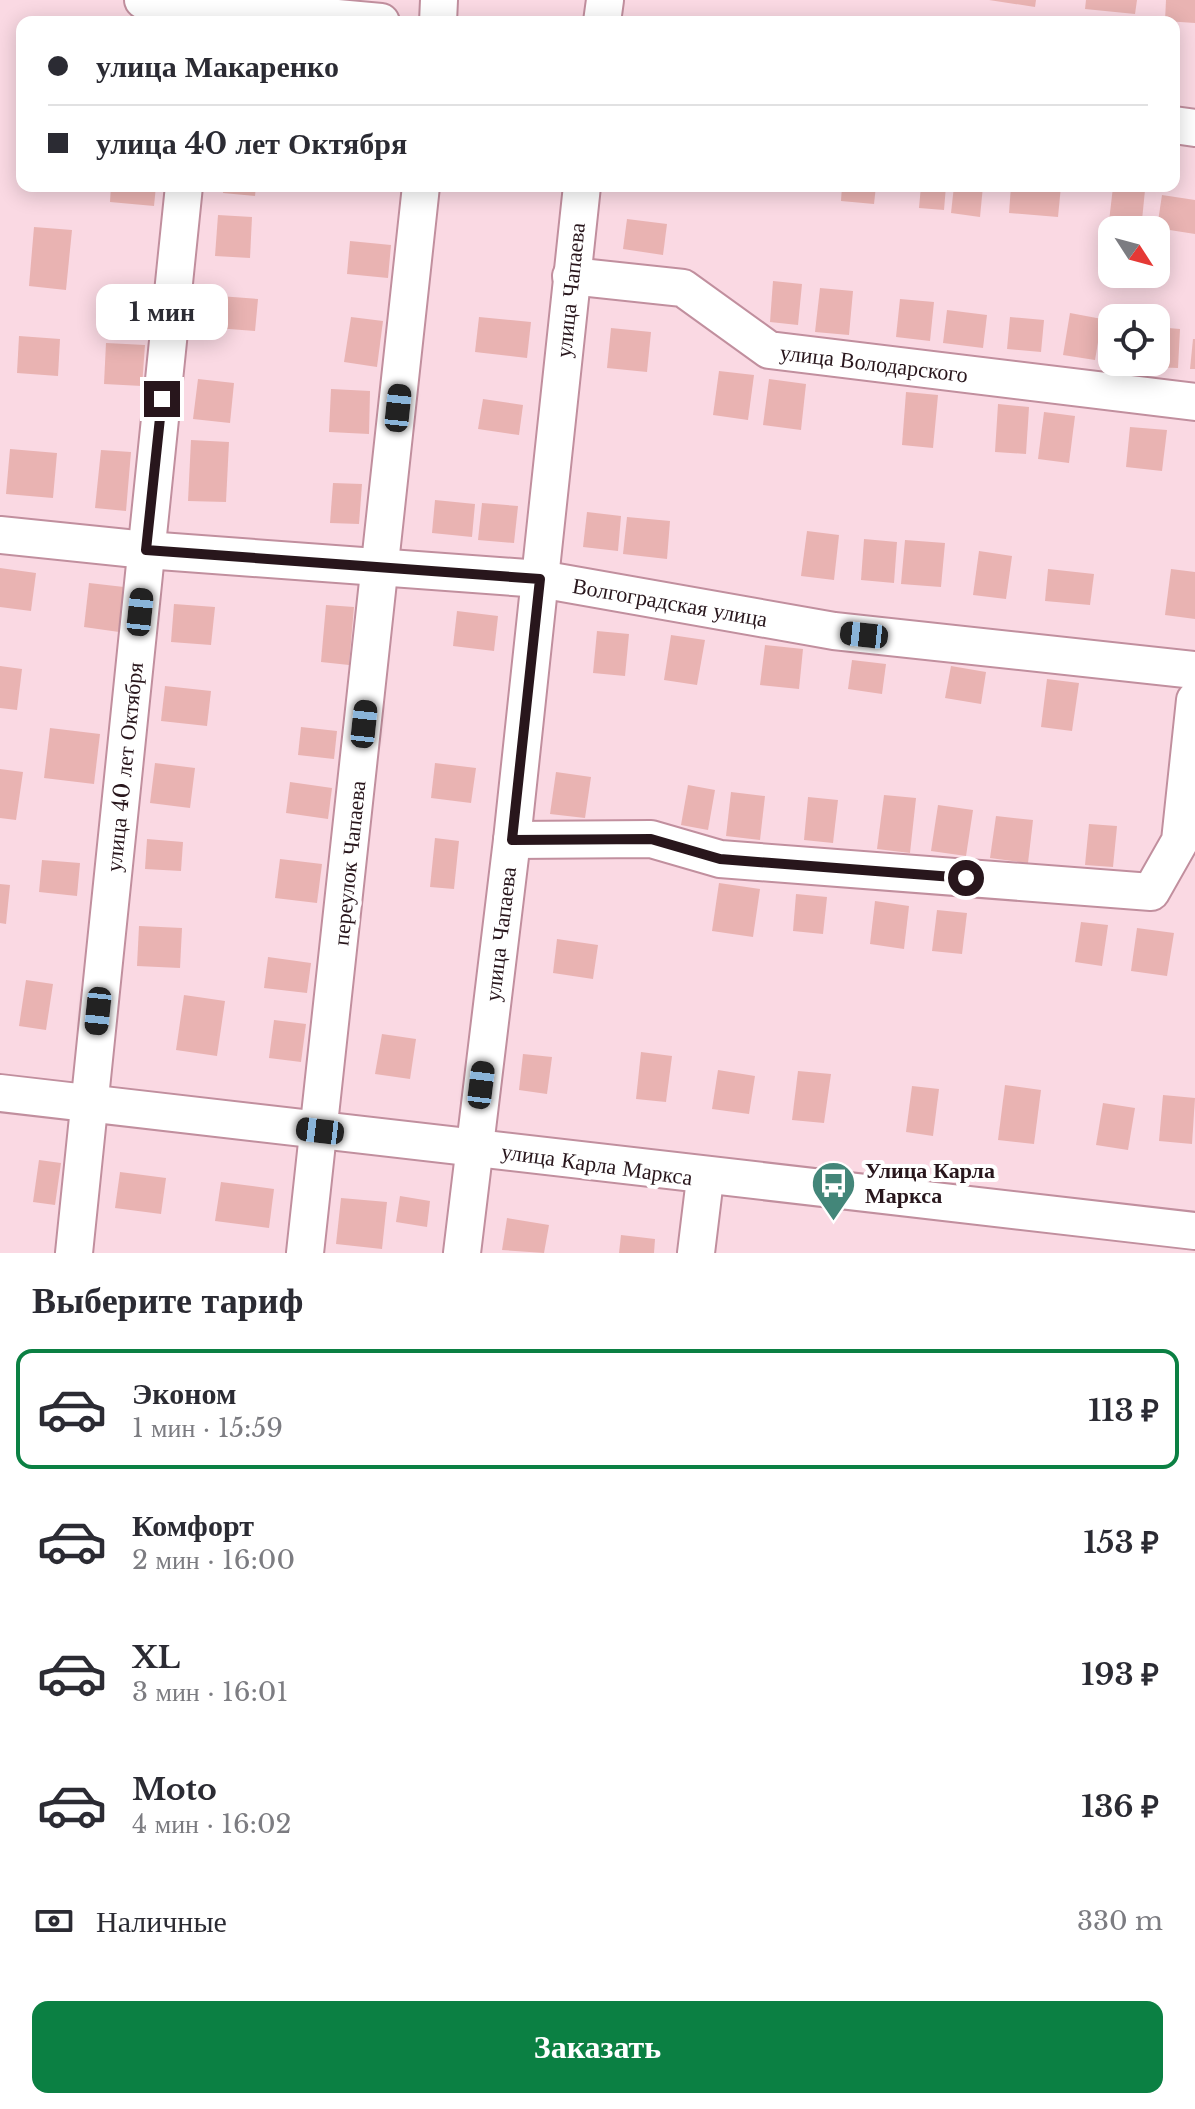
<!DOCTYPE html>
<html lang="ru">
<head>
<meta charset="utf-8">
<style>
  body { margin:0; font-family:"Libre Baskerville",serif; background:#f2f2f3; color:#2b2b33; height:100vh; display:flex; flex-direction:column; font-size:30px; white-space:nowrap }
  * { box-sizing:border-box; margin:0 }
  p { font-size:26px; color:#7c7c81 }
  .icon { flex:none; width:44px; height:44px; fill:none; stroke:currentColor; stroke-width:2; stroke-linecap:round; stroke-linejoin:round }
  .map { position:relative; height:1253px; overflow:hidden }
  .drawer { display:flex; flex-direction:column; background:#fff; flex:1 }
  .drawer>* { flex:none }
  .top-card { position:absolute; left:16px; top:16px; width:1164px; height:176px; border-radius:16px; box-shadow:0 4px 20px #0003; display:grid; align-content:center; height:176px; padding:0 32px; background:#fff }
  .needle { width:52px; rotate:126deg }
  .tools { position:absolute; left:1098px; top:216px; display:grid; gap:16px }
  .tools a { display:grid; place-items:center; width:72px; height:72px; border-radius:16px; background:#fff; box-shadow:0 4px 20px #0003; font-size:40px }
  .end { position:absolute; width:36px; height:36px; margin:-18px; border:10px solid #28161c; background:#fff; box-shadow:0 0 0 4px #fff }
  .from { border-radius:50% }
  .bubble { position:absolute; height:56px; border-radius:16px; background:#fff; box-shadow:0 4px 20px #0003; font-size:26px; font-weight:700; line-height:56px; text-align:center }
  .car { position:absolute; width:24px; height:48px; margin:-24px -12px; border-radius:10px; box-shadow:0 0 6px 2px #0007; background:linear-gradient(#222 24%,#8ab4d8 0 40%,#222 0 76%,#8ab4d8 0 86%,#222 0) }
  .top-card b { display:flex; align-items:center; gap:28px; height:76px; font-size:30px }
  .top-card b+b { border-top:2px solid #e1e1e2 }
  .top-card i { width:20px; height:20px; background:#2b2b33 }
  ul { padding:0; list-style:none }
  li { display:flex; align-items:center; gap:24px; height:120px; margin:0 16px 12px; padding:0 16px; border:4px solid transparent; border-radius:16px }
  li div { flex:1 }
  li b { display:block; font-size:30px }
  li em { font-style:normal; font-weight:700 }
  li.selected { border-color:#0b8043 }
  li>.icon { width:72px; height:72px; stroke-width:1.5 }
  h2 { padding:0 32px; font-size:36px; line-height:96px }
  .pay { display:flex; align-items:center; gap:20px; height:88px; padding:0 32px; font-size:30px }
  .pay p { margin-inline-start:auto }
  .primary-button { display:flex; gap:16px; margin-top:auto; padding:16px 32px }
  .primary-button a { flex:1; height:92px; border-radius:16px; background:#0b8043; color:#fff; font-size:32px; font-weight:700; line-height:92px; text-align:center }
  .map>svg:first-child { display:block }
  .building { fill:#e9b3b2 }
  .lines { fill:none; stroke-linecap:round; stroke-linejoin:round }
  .minor-casing { stroke:#c18f9e; stroke-width:40 }
  .minor { stroke:#fff; stroke-width:36 }
  .route { stroke:#28161c; stroke-width:10 }
  .labels { text-anchor:middle; stroke-width:8; stroke-linejoin:round; paint-order:stroke }
  .street-label { font-size:22px; fill:#28161c; stroke:#fff }
  .poi-label { font-size:22px; font-weight:bold; fill:#28161c; stroke:#fff; text-anchor:start }
</style>
</head>
<body>
<div class="map">
<svg width="1195" height="1253" viewBox="0 0 1195 1253">
  <rect width="100%" height="100%" fill="#fad9e3"/>
  <!-- building -->
  <g class="building">
    <polygon points="989,0 1036,0 1035,7"/>
    <polygon points="1086,0 1137,0 1135,14 1085,9"/>
    <polygon points="1166,0 1195,0 1195,23 1165,21"/>
    <polygon points="45,186 86,186 85,191"/>
    <polygon points="111,186 156,186 154,206 110,202"/>
    <polygon points="224,186 256,186 255,196 223,193"/>
    <polygon points="357,186 401,186 400,192"/>
    <polygon points="842,186 876,186 874,204 841,201"/>
    <polygon points="921,186 946,186 944,210 919,208"/>
    <polygon points="954,186 983,186 980,217 951,213"/>
    <polygon points="1011,186 1061,186 1058,217 1009,213"/>
    <polygon points="1113,187 1145,190 1141,230 1108,230"/>
    <polygon points="1162,195 1195,200 1195,234 1157,228"/>
    <polygon points="218,215 252,217 250,258 215,256"/>
    <polygon points="627,219 667,224 663,255 623,249"/>
    <polygon points="34,227 72,230 66,290 29,286"/>
    <polygon points="350,241 391,245 388,278 347,274"/>
    <polygon points="773,281 802,284 798,325 770,322"/>
    <polygon points="820,288 853,291 849,335 815,332"/>
    <polygon points="206,295 258,299 255,331 203,327"/>
    <polygon points="900,299 934,302 930,341 896,337"/>
    <polygon points="947,310 987,315 983,348 943,343"/>
    <polygon points="1070,313 1102,319 1095,360 1063,355"/>
    <polygon points="351,317 383,321 377,367 344,362"/>
    <polygon points="479,317 531,322 527,358 475,352"/>
    <polygon points="1010,317 1044,320 1041,352 1007,349"/>
    <polygon points="1156,327 1180,329 1178,368 1150,367 1151,362 1156,362"/>
    <polygon points="611,328 651,332 647,372 607,368"/>
    <polygon points="19,336 60,339 58,376 17,373"/>
    <polygon points="1193,339 1195,339 1195,369 1190,369"/>
    <polygon points="106,343 145,345 142,386 104,384"/>
    <polygon points="719,371 754,375 748,420 713,415"/>
    <polygon points="198,379 234,383 230,423 193,419"/>
    <polygon points="769,379 806,384 801,430 763,425"/>
    <polygon points="331,389 370,391 369,434 329,432"/>
    <polygon points="906,392 938,395 933,448 902,445"/>
    <polygon points="483,399 523,405 519,435 478,429"/>
    <polygon points="998,404 1029,407 1026,454 995,452"/>
    <polygon points="1044,412 1075,416 1069,463 1038,459"/>
    <polygon points="1130,427 1167,430 1162,471 1126,467"/>
    <polygon points="191,440 229,442 226,502 188,501"/>
    <polygon points="10,449 57,453 53,498 6,494"/>
    <polygon points="101,450 131,452 126,511 95,508"/>
    <polygon points="333,483 362,484 359,524 330,523"/>
    <polygon points="435,500 475,504 472,537 432,533"/>
    <polygon points="482,503 518,506 514,543 478,540"/>
    <polygon points="587,512 621,516 618,551 583,547"/>
    <polygon points="627,517 670,521 667,559 623,554"/>
    <polygon points="807,531 839,535 834,580 801,576"/>
    <polygon points="864,539 897,542 894,583 861,580"/>
    <polygon points="905,540 945,543 941,587 901,584"/>
    <polygon points="979,551 1012,556 1006,599 973,595"/>
    <polygon points="0,568 36,573 31,611 0,607"/>
    <polygon points="1048,569 1094,574 1090,605 1045,601"/>
    <polygon points="1171,569 1195,572 1195,619 1165,615"/>
    <polygon points="89,583 124,587 119,632 84,627"/>
    <polygon points="174,604 215,607 211,645 171,642"/>
    <polygon points="326,605 354,607 349,665 321,662"/>
    <polygon points="457,611 498,616 494,651 453,646"/>
    <polygon points="597,631 629,634 625,676 593,673"/>
    <polygon points="671,635 705,640 697,685 664,680"/>
    <polygon points="765,645 803,649 799,689 760,685"/>
    <polygon points="852,660 886,664 882,694 848,689"/>
    <polygon points="0,666 22,669 17,710 0,708"/>
    <polygon points="951,666 986,672 981,704 945,698"/>
    <polygon points="1047,679 1079,683 1072,731 1041,727"/>
    <polygon points="165,686 211,691 207,726 161,721"/>
    <polygon points="301,727 337,731 334,759 298,755"/>
    <polygon points="50,728 100,734 94,784 44,778"/>
    <polygon points="155,763 195,768 190,808 150,803"/>
    <polygon points="435,763 476,768 471,803 431,798"/>
    <polygon points="0,769 23,772 16,820 0,818"/>
    <polygon points="556,772 591,777 585,818 550,814"/>
    <polygon points="290,782 332,788 328,819 286,813"/>
    <polygon points="688,785 715,790 708,830 681,825"/>
    <polygon points="731,792 765,796 760,840 726,836"/>
    <polygon points="884,795 916,798 910,853 877,849"/>
    <polygon points="808,797 838,800 833,843 804,840"/>
    <polygon points="938,805 973,810 966,856 931,851"/>
    <polygon points="996,816 1033,820 1028,863 990,858"/>
    <polygon points="1089,824 1117,826 1113,867 1085,865"/>
    <polygon points="435,838 459,841 454,889 430,887"/>
    <polygon points="147,839 183,842 181,871 145,869"/>
    <polygon points="280,859 322,864 317,903 275,898"/>
    <polygon points="42,860 80,863 77,896 39,892"/>
    <polygon points="719,883 760,889 753,937 712,931"/>
    <polygon points="0,884 10,885 6,924 0,923"/>
    <polygon points="796,894 827,897 823,934 793,931"/>
    <polygon points="875,901 909,906 904,949 870,944"/>
    <polygon points="937,910 967,913 962,954 932,951"/>
    <polygon points="1081,922 1108,925 1102,966 1075,962"/>
    <polygon points="139,926 182,928 180,968 137,966"/>
    <polygon points="1137,928 1174,933 1167,976 1131,971"/>
    <polygon points="557,939 598,945 593,979 553,973"/>
    <polygon points="268,957 311,963 307,993 264,988"/>
    <polygon points="26,980 53,984 46,1030 19,1026"/>
    <polygon points="184,995 225,1001 217,1056 176,1050"/>
    <polygon points="274,1020 306,1024 301,1062 269,1058"/>
    <polygon points="382,1034 416,1039 410,1079 375,1074"/>
    <polygon points="641,1052 672,1056 666,1102 636,1099"/>
    <polygon points="523,1054 552,1057 547,1094 519,1090"/>
    <polygon points="718,1070 755,1076 749,1114 712,1109"/>
    <polygon points="798,1071 831,1074 824,1123 792,1120"/>
    <polygon points="1005,1085 1041,1090 1034,1144 998,1140"/>
    <polygon points="912,1086 939,1089 933,1136 906,1132"/>
    <polygon points="1163,1095 1195,1098 1192,1144 1159,1141"/>
    <polygon points="1103,1103 1135,1108 1128,1150 1096,1145"/>
    <polygon points="39,1160 61,1163 55,1205 33,1202"/>
    <polygon points="120,1172 166,1178 161,1214 115,1208"/>
    <polygon points="221,1182 274,1189 269,1228 215,1221"/>
    <polygon points="400,1196 430,1201 427,1227 396,1222"/>
    <polygon points="341,1198 387,1202 382,1249 336,1244"/>
    <polygon points="507,1218 549,1225 544,1253 502,1250"/>
    <polygon points="621,1235 655,1239 654,1253 619,1253"/>
  </g>
  <g class="lines">
    <defs>
      <g id="minor">
        <polyline points="143,0 381,22"/>
        <polyline points="438,22 439,0"/>
        <polyline points="602,22 605,0"/>
        <polyline points="1174,125 1195,128"/>
        <polyline points="571,276 683,288 769,350 1195,402"/>
        <polyline points="0,535 146,550 540,579 834,631 1195,670"/>
        <polyline points="512,840 651,839 720,859 1151,892 1180,841 1195,700"/>
        <path d="M0,1093C398,1139 796,1188 1195,1231"/>
        <polyline points="74,1253 184,186"/>
        <polyline points="305,1253 421,186"/>
        <polyline points="462,1253 512,840 582,186"/>
        <polyline points="696,1253 705,1179"/>
      </g>
    </defs>
    <!-- minor casing -->
    <use href="#minor" class="minor-casing"/>
    <!-- minor -->
    <use href="#minor" class="minor"/>
  </g>
  <g class="lines">
    <!-- route -->
    <polyline class="route" points="162,399 146,550 540,579 512,840 651,839 720,859 966,878"/>
  </g>
  <!-- icons -->
  <defs>
    <symbol id="bus-pin" viewBox="-11 -11 22 30"><path d="M0 17L-7.5 6A9.5 9.5 0 1 1 7.5 6Z" fill="#438679" stroke="#fff"/><path d="M-5-6H5V4H4V6H2V4H-2V6H-4V4H-5ZM-3.5-4V0h7V-4ZM-3.5 1.2v1.5H-2V1.2ZM2 1.2v1.5H3.5V1.2Z" fill="#fff"/></symbol>
  </defs>
  <g fill-rule="evenodd">
    <use href="#bus-pin" x="808" y="1158" width="51" height="69"/>
  </g>
  <g class="labels">
    <!-- street labels -->
    <g class="street-label">
      <text transform="translate(570 290) rotate(-84)" y="8">улица Чапаева</text>
      <text transform="translate(874 363) rotate(7)" y="8">улица Володарского</text>
      <text transform="translate(670 602) rotate(10)" y="8">Волгоградская улица</text>
      <text transform="translate(124 767) rotate(-84)" y="8">улица 40 лет Октября</text>
      <text transform="translate(349 863) rotate(-84)" y="8">переулок Чапаева</text>
      <text transform="translate(500 934) rotate(-83)" y="8">улица Чапаева</text>
      <text transform="translate(597 1164) rotate(8)" y="8">улица Карла Маркса</text>
    </g>
    <!-- poi labels -->
    <g class="poi-label">
      <text x="865" y="1178">Улица Карла<tspan x="865" dy="25">Маркса</tspan></text>
    </g>
  </g>
</svg>
<div class="tools">
<a><svg class="needle" viewBox="-14 -14 28 28"><path d="M0-13l5 13h-10z" fill="#e53935"/><path d="M0 13l5-13h-10z" fill="#7c7c81"/></svg></a>
<a><svg class="icon" aria-label="locate" viewBox="0 0 24 24"><circle cx="12" cy="12" r="6"/><path d="M12 2v4M12 18v4M2 12h4M18 12h4"/></svg></a>
</div>
<i class="end from" style="left:966px;top:878px"></i>
<i class="end" style="left:162px;top:399px"></i>
<div class="bubble" style="left:96px;top:284px;width:132px">1 мин</div>
<i class="car" style="left:398px;top:408px;rotate:6deg"></i>
<i class="car" style="left:140px;top:612px;rotate:6deg"></i>
<i class="car" style="left:864px;top:635px;rotate:276deg"></i>
<i class="car" style="left:364px;top:724px;rotate:6deg"></i>
<i class="car" style="left:98px;top:1011px;rotate:186deg"></i>
<i class="car" style="left:481px;top:1085px;rotate:7deg"></i>
<i class="car" style="left:320px;top:1131px;rotate:277deg"></i>
<div class="top-card">
<b><i class="from"></i>улица Макаренко</b>
<b><i></i>улица 40 лет Октября</b>
</div>
</div>
<section class="drawer">
<h2>Выберите тариф</h2>
<ul>
<li class="selected"><svg class="icon" aria-label="car" viewBox="0 0 24 24"><path d="M5 17H2v-5l4-1 3-4h7l3 4 3 1v5h-3M9 17h6M6 11h13"/><circle cx="7" cy="17" r="2"/><circle cx="17" cy="17" r="2"/></svg><div><b>Эконом</b><p>1 мин · 15:59</p></div><em>113 ₽</em></li>
<li><svg class="icon" aria-label="car" viewBox="0 0 24 24"><path d="M5 17H2v-5l4-1 3-4h7l3 4 3 1v5h-3M9 17h6M6 11h13"/><circle cx="7" cy="17" r="2"/><circle cx="17" cy="17" r="2"/></svg><div><b>Комфорт</b><p>2 мин · 16:00</p></div><em>153 ₽</em></li>
<li><svg class="icon" aria-label="car" viewBox="0 0 24 24"><path d="M5 17H2v-5l4-1 3-4h7l3 4 3 1v5h-3M9 17h6M6 11h13"/><circle cx="7" cy="17" r="2"/><circle cx="17" cy="17" r="2"/></svg><div><b>XL</b><p>3 мин · 16:01</p></div><em>193 ₽</em></li>
<li><svg class="icon" aria-label="car" viewBox="0 0 24 24"><path d="M5 17H2v-5l4-1 3-4h7l3 4 3 1v5h-3M9 17h6M6 11h13"/><circle cx="7" cy="17" r="2"/><circle cx="17" cy="17" r="2"/></svg><div><b>Moto</b><p>4 мин · 16:02</p></div><em>136 ₽</em></li>
</ul>
<div class="pay"><svg class="icon" aria-label="cash" viewBox="0 0 24 24"><path d="M3 7h18v10H3z"/><circle cx="12" cy="12" r="2"/></svg>Наличные<p>330 m</p></div>
<div class="primary-button"><a>Заказать</a></div>
</section>
</body>
</html>
